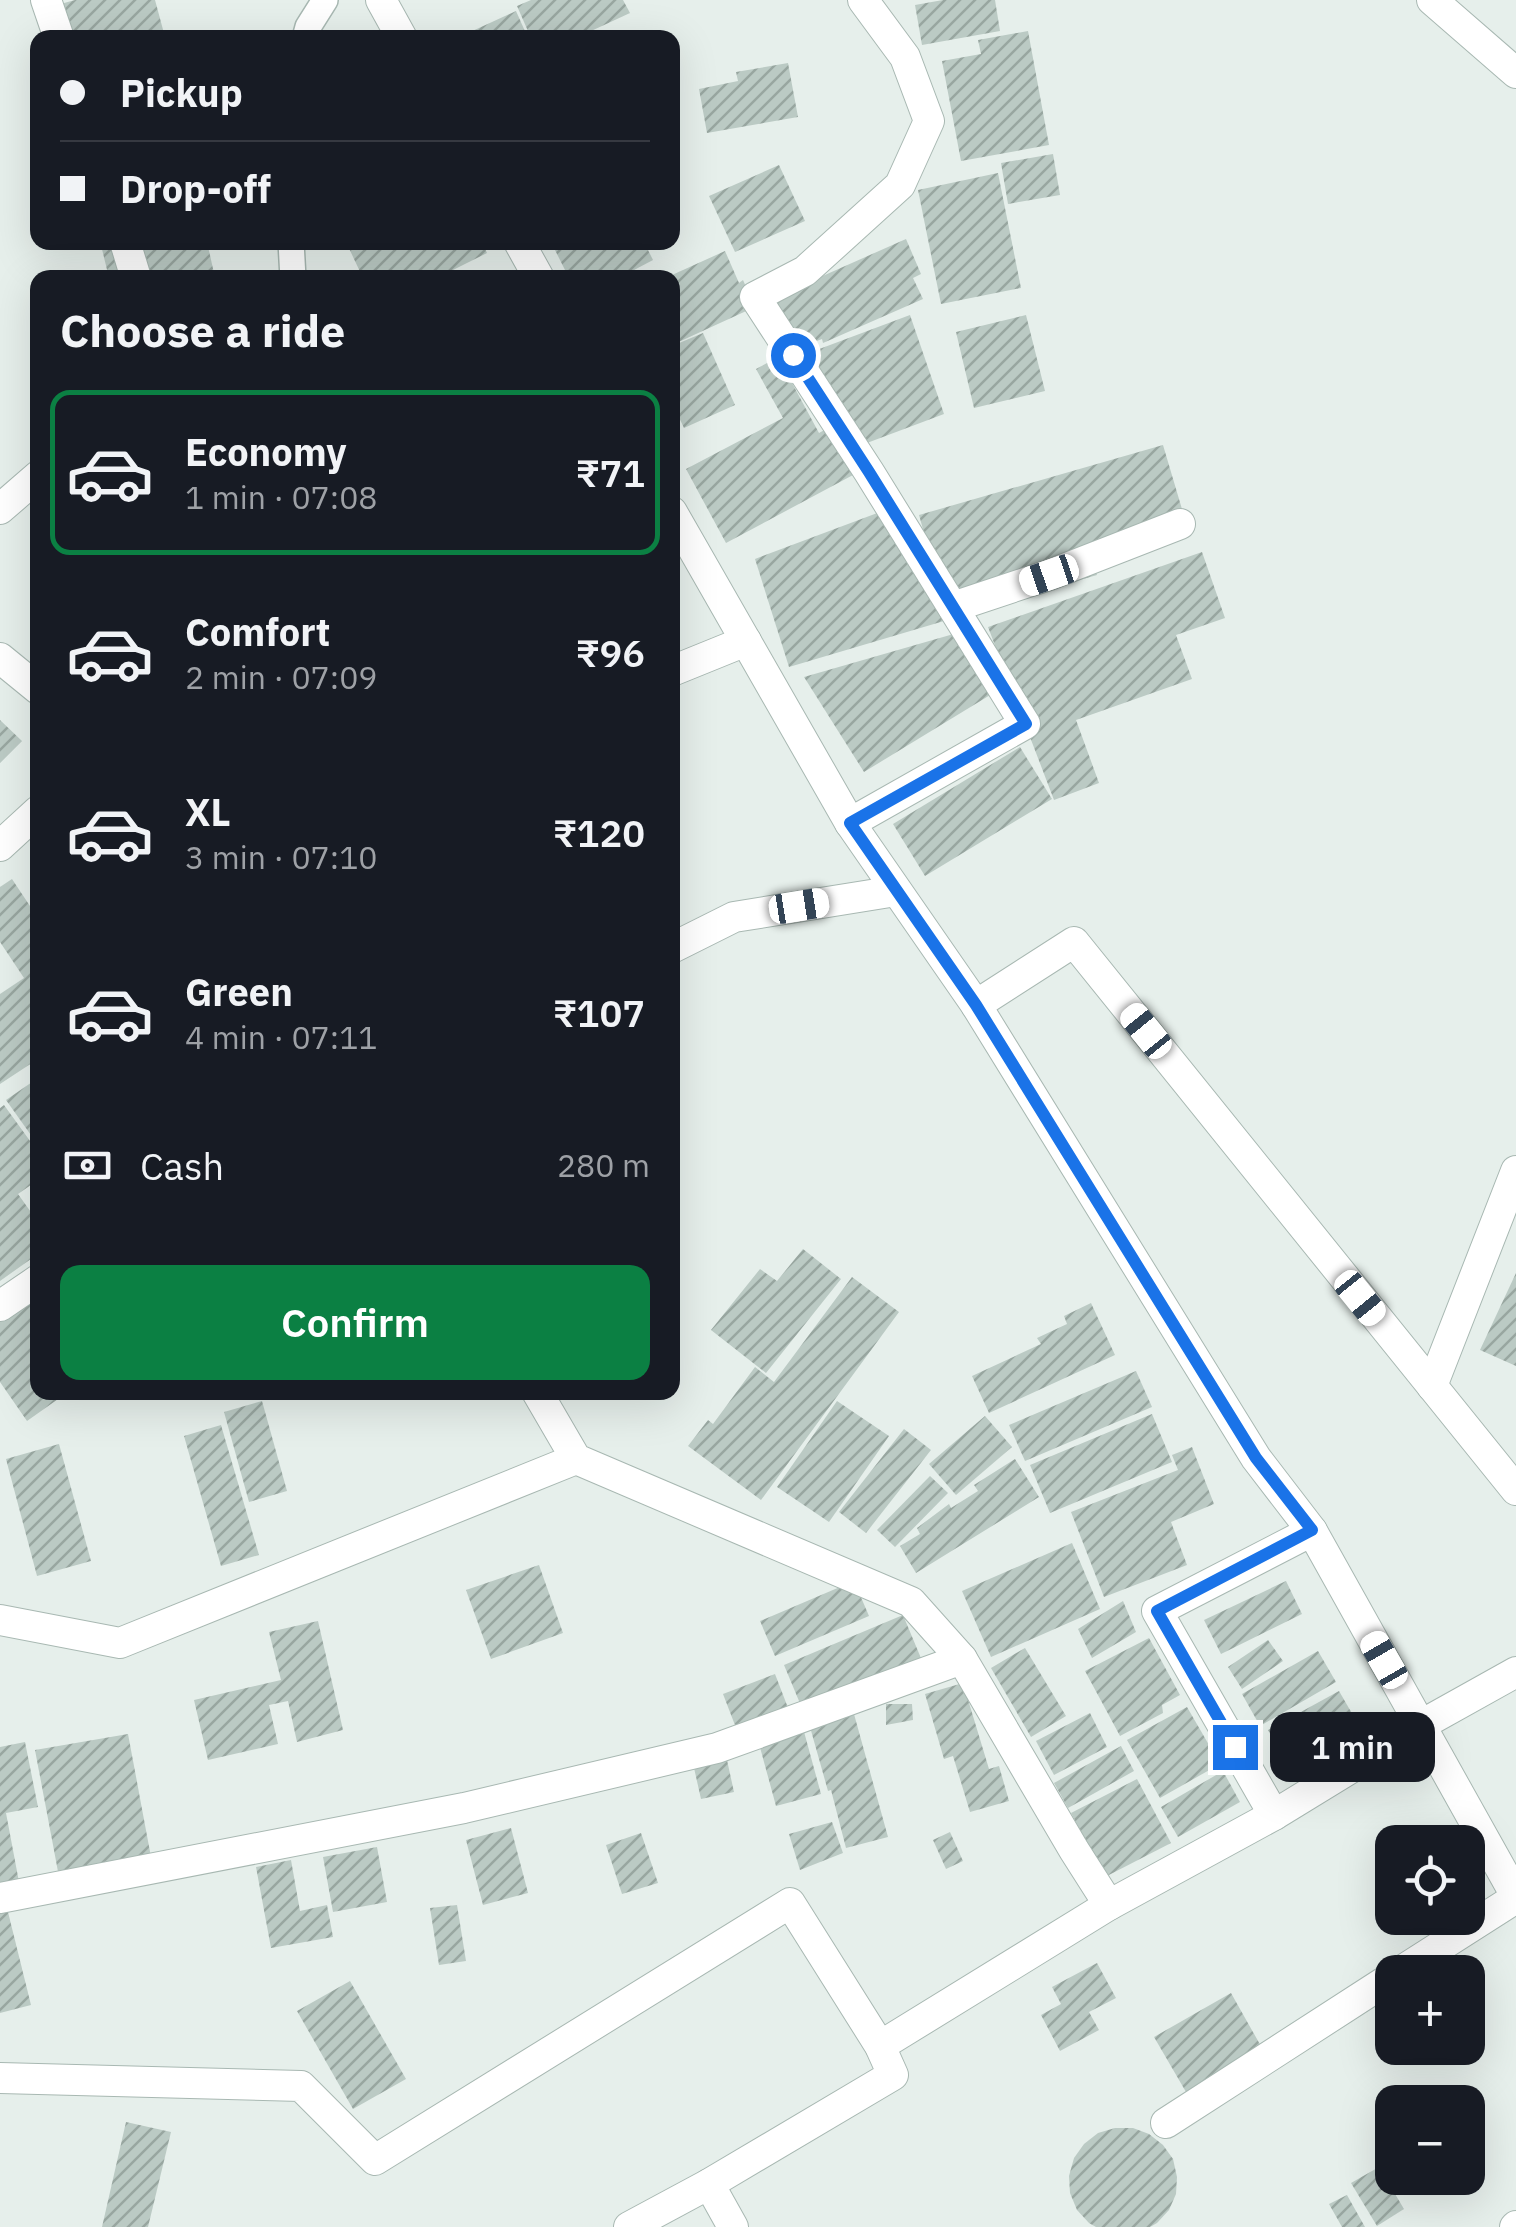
<!DOCTYPE html>
<html lang="en">
<head>
<meta charset="utf-8">
<style>
  body { margin:0; font-family:"IBM Plex Sans",sans-serif; background:#20242c; color:#f1f3f6; height:100vh; display:flex; flex-direction:column; font-size:38px; white-space:nowrap }
  * { box-sizing:border-box; margin:0 }
  p { font-size:32px; color:#9ea1a6 }
  .icon { flex:none; width:55px; height:55px; fill:none; stroke:currentColor; stroke-width:2; stroke-linecap:round; stroke-linejoin:round }
  .map { position:relative; flex:1; overflow:hidden }
  .side { position:absolute; left:30px; top:270px; width:650px; height:1130px; display:flex; flex-direction:column; background:#171b24; border-radius:20px; box-shadow:0 10px 40px #0002 }
  .side>* { flex:none }
  .hud { position:absolute; left:30px; top:30px; width:650px; height:220px; border-radius:20px; box-shadow:0 10px 40px #0002; display:grid; align-content:center; height:220px; padding:0 30px; background:#171b24 }
  .tools { position:absolute; left:1375px; top:1825px; display:grid; gap:20px }
  .tools a { display:grid; place-items:center; width:110px; height:110px; border-radius:20px; background:#171b24; box-shadow:0 10px 40px #0002; font-size:50px }
  .end { position:absolute; width:45px; height:45px; margin:-22px; border:12px solid #1a73e8; background:#fff; box-shadow:0 0 0 5px #fff }
  .from { border-radius:50% }
  .bubble { position:absolute; height:70px; border-radius:20px; background:#171b24; box-shadow:0 10px 40px #0002; font-size:32px; font-weight:600; line-height:70px; text-align:center }
  .car { position:absolute; width:30px; height:60px; margin:-30px -15px; border-radius:12px; box-shadow:0 0 8px 2px #0007; background:linear-gradient(#fff 24%,#345 0 40%,#fff 0 76%,#345 0 86%,#fff 0) }
  .hud b { display:flex; align-items:center; gap:35px; height:95px; font-size:38px }
  .hud b+b { border-top:2px solid #363941 }
  .hud i { width:25px; height:25px; background:#f1f3f6 }
  ul { padding:0; list-style:none }
  li { display:flex; align-items:center; gap:30px; height:165px; margin:0 20px 15px; padding:0 10px; border:5px solid transparent; border-radius:20px }
  li div { flex:1 }
  li b { display:block; font-size:38px }
  li em { font-style:normal; font-weight:600 }
  li.on { border-color:#0b8043 }
  li>.icon { width:90px; height:90px; stroke-width:1.5 }
  h2 { padding:0 30px; font-size:45px; line-height:120px }
  .pay { display:flex; align-items:center; gap:25px; height:110px; padding:0 30px; font-size:38px }
  .pay p { margin-inline-start:auto }
  .primary-button { display:flex; gap:20px; margin-top:auto; padding:20px 30px }
  .primary-button a { flex:1; height:115px; border-radius:20px; background:#0b8043; color:#fff; font-size:40px; font-weight:600; line-height:115px; text-align:center }
  .map>svg:first-child { display:block }
  .building { fill:url(#building-hatch) }
  .lines { fill:none; stroke-linecap:round; stroke-linejoin:round }
  .service-casing { stroke:#a8b8b2; stroke-width:28 }
  .minor-casing { stroke:#a8b8b2; stroke-width:32 }
  .service { stroke:#fff; stroke-width:25 }
  .minor { stroke:#fff; stroke-width:30 }
  .route { stroke:#1a73e8; stroke-width:12 }
</style>
</head>
<body>
<div class="map">
<svg width="1516" height="2227" viewBox="0 0 1516 2227">
  <defs>
    <pattern id="building-hatch" width="6" height="6" patternUnits="userSpaceOnUse" patternTransform="scale(2.5)"><rect width="6" height="6" fill="#bbcac4"/><path d="M-1 1l2-2M0 6l6-6M5 7l2-2" fill="none" stroke="#98a6a0"/></pattern>
  </defs>
  <rect width="100%" height="100%" fill="#e6efeb"/>
  <!-- building -->
  <g class="building">
    <polygon points="75,0 155,0 165,37 54,38 46,8"/>
    <polygon points="531,0 623,0 630,13 576,38 531,38 517,6"/>
    <polygon points="943,0 995,0 1000,31 922,45 915,5"/>
    <polygon points="516,11 528,38 457,38"/>
    <polygon points="1028,31 1049,145 961,161 942,61 981,54 978,40"/>
    <polygon points="788,63 798,117 707,133 699,89 738,81 736,72"/>
    <polygon points="1053,154 1060,195 1008,204 1001,163"/>
    <polygon points="779,165 805,221 735,252 709,196"/>
    <polygon points="998,173 1021,288 941,304 918,190"/>
    <polygon points="906,239 921,274 913,278 923,299 823,343 822,339 796,349 773,298"/>
    <polygon points="112,242 207,242 214,273 196,278 109,278 101,245"/>
    <polygon points="346,242 482,242 487,253 437,278 363,278"/>
    <polygon points="551,242 644,242 653,260 619,278 569,278"/>
    <polygon points="725,251 739,283 743,280 755,307 672,345 672,275"/>
    <polygon points="910,315 944,414 843,452 806,354"/>
    <polygon points="1026,315 1045,391 974,408 956,332"/>
    <polygon points="703,333 735,405 684,428 672,403 672,346"/>
    <polygon points="778,357 819,433 828,428 853,475 726,543 686,469 783,418 756,369"/>
    <polygon points="1163,445 1187,526 1090,553 1097,575 948,618 919,515"/>
    <polygon points="888,509 944,621 789,667 755,559"/>
    <polygon points="1202,552 1225,618 1176,635 1192,679 1076,720 1099,783 1054,800 988,627"/>
    <polygon points="964,631 1000,689 864,772 804,677"/>
    <polygon points="0,720 22,741 0,763"/>
    <polygon points="1020,747 1052,799 925,876 893,824"/>
    <polygon points="12,879 38,918 38,1059 0,1084 0,994 24,978 0,942 0,887"/>
    <polygon points="38,1078 38,1145 6,1100"/>
    <polygon points="4,1105 38,1152 38,1180 18,1194 38,1222 38,1254 0,1281 0,1108"/>
    <polygon points="803,1249 841,1279 766,1373 711,1330 760,1269 777,1281"/>
    <polygon points="1516,1273 1516,1366 1480,1350"/>
    <polygon points="852,1277 899,1312 761,1500 688,1446 708,1420 713,1424 755,1367 774,1382"/>
    <polygon points="38,1284 38,1392 68,1392 27,1421 0,1382 0,1310"/>
    <polygon points="1091,1303 1115,1355 989,1413 972,1376 1041,1344 1037,1338 1067,1324 1064,1316"/>
    <polygon points="1136,1371 1152,1407 1025,1461 1009,1425"/>
    <polygon points="262,1401 287,1491 249,1502 224,1412"/>
    <polygon points="837,1401 889,1436 829,1522 777,1487"/>
    <polygon points="1152,1414 1172,1462 1050,1513 1030,1465"/>
    <polygon points="985,1416 1012,1447 956,1495 929,1464"/>
    <polygon points="221,1425 259,1555 221,1566 184,1436"/>
    <polygon points="904,1429 931,1450 866,1533 839,1512"/>
    <polygon points="59,1444 91,1561 37,1576 6,1459"/>
    <polygon points="1192,1447 1214,1504 1171,1522 1187,1565 1104,1597 1071,1512 1178,1470 1172,1455"/>
    <polygon points="1015,1459 1039,1497 916,1573 900,1546 920,1534 917,1528 949,1504 951,1508 978,1491 974,1485"/>
    <polygon points="930,1476 948,1493 895,1547 877,1530"/>
    <polygon points="1072,1543 1100,1609 991,1657 962,1591"/>
    <polygon points="539,1565 563,1633 491,1659 466,1590"/>
    <polygon points="854,1581 869,1616 775,1656 760,1621"/>
    <polygon points="1286,1581 1302,1614 1221,1654 1204,1620"/>
    <polygon points="1123,1601 1136,1632 1092,1658 1078,1629"/>
    <polygon points="903,1615 923,1663 804,1713 784,1665"/>
    <polygon points="318,1621 343,1730 297,1742 288,1701 269,1705 278,1744 208,1760 194,1700 281,1680 269,1632"/>
    <polygon points="1149,1638 1180,1695 1162,1705 1163,1713 1120,1736 1085,1671"/>
    <polygon points="1268,1640 1283,1661 1242,1689 1228,1667"/>
    <polygon points="1025,1648 1066,1716 1031,1737 991,1668"/>
    <polygon points="1318,1651 1336,1682 1260,1726 1242,1694"/>
    <polygon points="775,1674 790,1713 738,1733 723,1694"/>
    <polygon points="963,1683 989,1769 999,1766 1009,1801 970,1812 953,1756 944,1759 925,1694"/>
    <polygon points="1339,1691 1361,1729 1289,1769 1268,1730"/>
    <polygon points="886,1704 912,1704 913,1720 886,1725"/>
    <polygon points="1187,1707 1220,1764 1160,1798 1127,1740"/>
    <polygon points="1090,1713 1107,1747 1054,1775 1036,1741"/>
    <polygon points="854,1714 888,1837 846,1848 831,1790 828,1791 810,1727"/>
    <polygon points="803,1728 821,1794 776,1806 758,1740"/>
    <polygon points="128,1734 151,1857 60,1882 35,1750"/>
    <polygon points="25,1742 38,1807 6,1813 19,1882 0,1886 0,1747"/>
    <polygon points="1121,1746 1134,1771 1068,1808 1054,1783"/>
    <polygon points="725,1751 734,1792 701,1799 692,1759"/>
    <polygon points="1223,1771 1240,1802 1178,1837 1161,1807"/>
    <polygon points="1137,1779 1171,1843 1105,1877 1071,1813"/>
    <polygon points="832,1822 843,1853 800,1870 789,1834"/>
    <polygon points="511,1828 528,1893 483,1905 466,1840"/>
    <polygon points="950,1832 963,1861 946,1869 933,1840"/>
    <polygon points="641,1833 658,1883 622,1894 606,1845"/>
    <polygon points="377,1847 387,1902 333,1912 323,1857"/>
    <polygon points="291,1860 300,1911 327,1905 333,1937 271,1948 256,1867"/>
    <polygon points="457,1905 466,1961 439,1965 430,1908"/>
    <polygon points="7,1908 31,2005 0,2013 0,1910"/>
    <polygon points="1097,1963 1116,1998 1089,2012 1099,2030 1060,2051 1041,2015 1061,2004 1052,1987"/>
    <polygon points="350,1981 406,2079 353,2109 297,2011"/>
    <polygon points="1231,1993 1262,2048 1193,2104 1154,2037"/>
    <polygon points="126,2122 171,2132 148,2227 102,2227"/>
    <polygon points="1115,2128 1133,2128 1149,2134 1163,2145 1173,2159 1177,2177 1176,2194 1169,2210 1157,2223 1150,2227 1096,2227 1089,2223 1077,2210 1070,2193 1069,2176 1074,2158 1084,2144 1098,2133"/>
    <polygon points="1379,2167 1404,2209 1377,2226 1351,2183"/>
    <polygon points="1347,2195 1365,2227 1342,2227 1329,2204"/>
  </g>
  <g class="lines">
    <defs>
      <g id="service">
        <polyline points="305,38 308,27 325,0"/>
        <polyline points="291,242 293,278"/>
      </g>
      <g id="minor">
        <polyline points="46,0 59,38"/>
        <polyline points="381,0 402,38"/>
        <polyline points="1432,0 1516,73"/>
        <polyline points="125,242 136,278"/>
        <polyline points="519,242 539,278"/>
        <polyline points="0,509 38,476"/>
        <polyline points="672,512 850,823 976,1005 1256,1458 1312,1531 1516,1896"/>
        <polyline points="953,607 1049,575 1180,524"/>
        <polyline points="0,658 38,689"/>
        <polyline points="672,671 746,641"/>
        <polyline points="850,823 1025,724 869,472 755,297 805,271 900,185 929,121 905,57 863,0"/>
        <polyline points="0,846 38,811"/>
        <polyline points="672,948 734,917 896,891"/>
        <polyline points="976,1005 1074,942 1516,1490"/>
        <polyline points="0,1306 38,1280"/>
        <polyline points="1432,1386 1516,1171"/>
        <polyline points="537,1392 576,1459 911,1602 962,1659 1074,1850 1109,1905 1274,1815 1421,1725 1516,1672"/>
        <polyline points="0,1620 120,1643 576,1459"/>
        <polyline points="1274,1815 1157,1611 1312,1531"/>
        <polyline points="0,1898 464,1808 717,1748 962,1659"/>
        <polyline points="1400,1972 1516,1898"/>
        <polyline points="880,2046 1109,1905"/>
        <polyline points="0,2078 301,2086 375,2160 790,1903 880,2046 893,2075 709,2184 629,2227"/>
        <polyline points="1166,2123 1392,1977"/>
        <polyline points="709,2184 733,2227"/>
        <polyline points="1515,2227 1516,2226"/>
      </g>
    </defs>
    <!-- service casing -->
    <use href="#service" class="service-casing"/>
    <!-- minor casing -->
    <use href="#minor" class="minor-casing"/>
    <!-- service -->
    <use href="#service" class="service"/>
    <!-- minor -->
    <use href="#minor" class="minor"/>
  </g>
  <g class="lines">
    <!-- route -->
    <polyline class="route" points="793,355 869,472 1026,724 850,823 976,1005 1256,1458 1312,1530 1157,1611 1235,1747"/>
  </g>
</svg>
<div class="tools">
<a><svg class="icon" aria-label="locate" viewBox="0 0 24 24"><circle cx="12" cy="12" r="6"/><path d="M12 2v4M12 18v4M2 12h4M18 12h4"/></svg></a>
<a>+</a>
<a>−</a>
</div>
<i class="end from" style="left:793px;top:355px"></i>
<i class="end" style="left:1235px;top:1747px"></i>
<div class="bubble" style="left:1270px;top:1712px;width:165px">1 min</div>
<i class="car" style="left:1049px;top:575px;rotate:251deg"></i>
<i class="car" style="left:799px;top:906px;rotate:81deg"></i>
<i class="car" style="left:1146px;top:1031px;rotate:321deg"></i>
<i class="car" style="left:1360px;top:1298px;rotate:141deg"></i>
<i class="car" style="left:1384px;top:1660px;rotate:330deg"></i>
<div class="hud">
<b><i class="from"></i>Pickup</b>
<b><i></i>Drop-off</b>
</div>
<section class="side">
<h2>Choose a ride</h2>
<ul>
<li class="on"><svg class="icon" aria-label="car" viewBox="0 0 24 24"><path d="M5 17H2v-5l4-1 3-4h7l3 4 3 1v5h-3M9 17h6M6 11h13"/><circle cx="7" cy="17" r="2"/><circle cx="17" cy="17" r="2"/></svg><div><b>Economy</b><p>1 min · 07:08</p></div><em>₹71</em></li>
<li><svg class="icon" aria-label="car" viewBox="0 0 24 24"><path d="M5 17H2v-5l4-1 3-4h7l3 4 3 1v5h-3M9 17h6M6 11h13"/><circle cx="7" cy="17" r="2"/><circle cx="17" cy="17" r="2"/></svg><div><b>Comfort</b><p>2 min · 07:09</p></div><em>₹96</em></li>
<li><svg class="icon" aria-label="car" viewBox="0 0 24 24"><path d="M5 17H2v-5l4-1 3-4h7l3 4 3 1v5h-3M9 17h6M6 11h13"/><circle cx="7" cy="17" r="2"/><circle cx="17" cy="17" r="2"/></svg><div><b>XL</b><p>3 min · 07:10</p></div><em>₹120</em></li>
<li><svg class="icon" aria-label="car" viewBox="0 0 24 24"><path d="M5 17H2v-5l4-1 3-4h7l3 4 3 1v5h-3M9 17h6M6 11h13"/><circle cx="7" cy="17" r="2"/><circle cx="17" cy="17" r="2"/></svg><div><b>Green</b><p>4 min · 07:11</p></div><em>₹107</em></li>
</ul>
<div class="pay"><svg class="icon" aria-label="cash" viewBox="0 0 24 24"><path d="M3 7h18v10H3z"/><circle cx="12" cy="12" r="2"/></svg>Cash<p>280 m</p></div>
<div class="primary-button"><a>Confirm</a></div>
</section>
</div>
</body>
</html>
